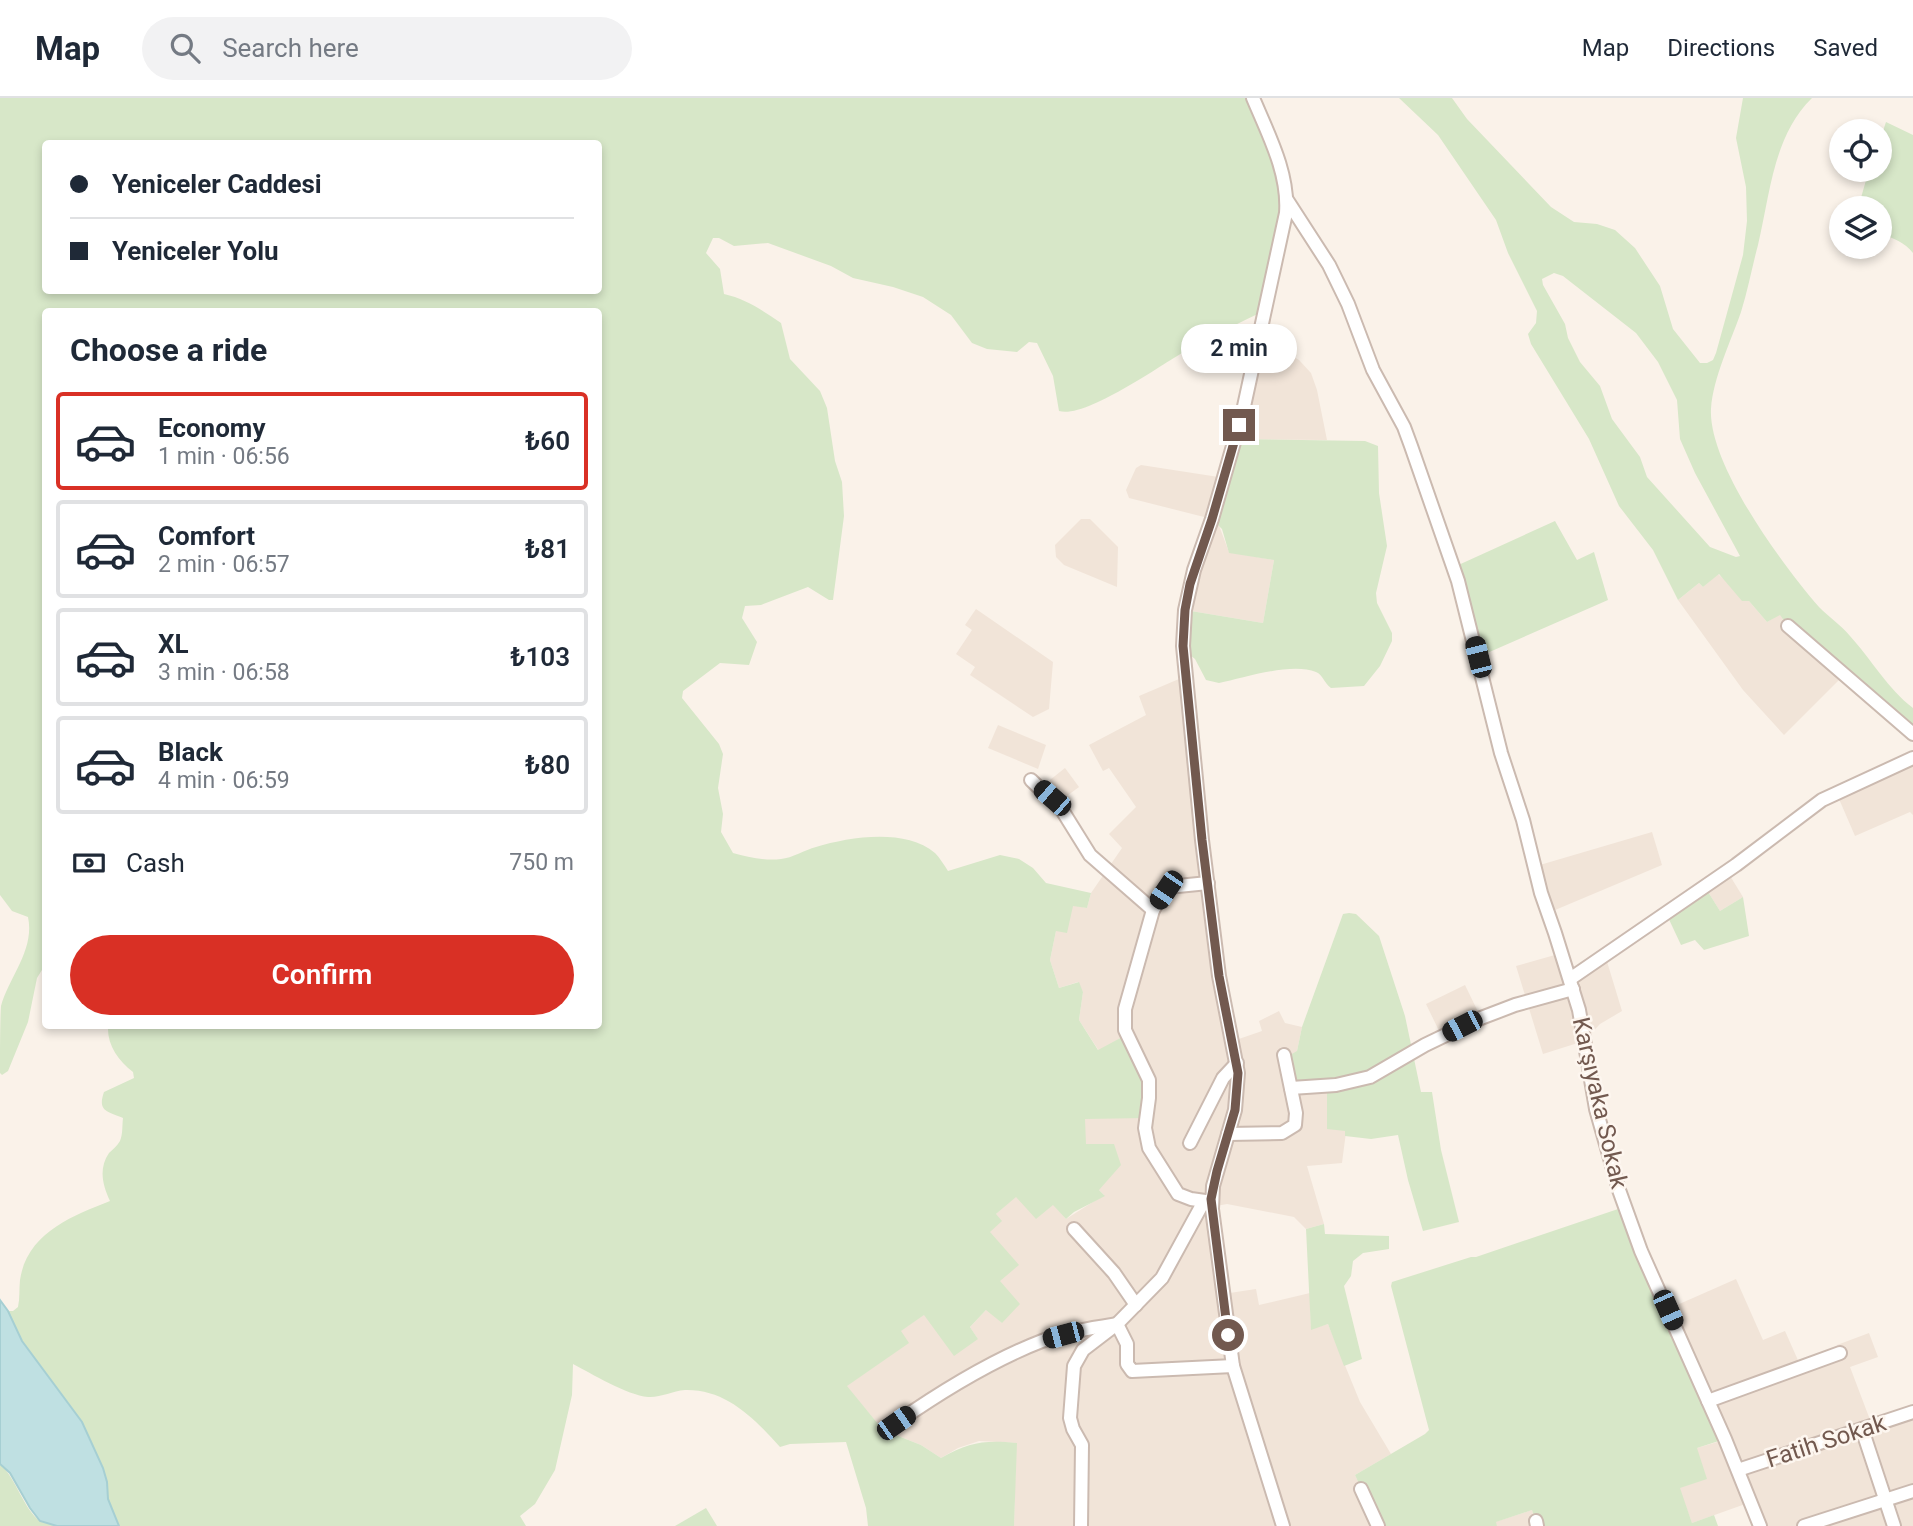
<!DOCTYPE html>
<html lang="en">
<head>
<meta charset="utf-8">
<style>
  body { margin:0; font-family:Roboto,sans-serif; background:#f2f2f3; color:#1f2937; height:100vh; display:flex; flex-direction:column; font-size:26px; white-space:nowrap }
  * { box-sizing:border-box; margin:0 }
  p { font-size:23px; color:#747a83 }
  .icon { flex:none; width:38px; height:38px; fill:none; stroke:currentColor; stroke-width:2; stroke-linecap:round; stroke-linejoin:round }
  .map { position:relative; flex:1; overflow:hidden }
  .side { position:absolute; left:42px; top:210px; width:560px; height:721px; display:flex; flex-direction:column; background:#fff; border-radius:7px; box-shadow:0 4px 10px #0003 }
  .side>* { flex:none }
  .guide { position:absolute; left:42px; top:42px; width:560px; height:154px; border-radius:7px; box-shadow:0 4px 10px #0003; display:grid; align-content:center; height:154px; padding:0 28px; background:#fff }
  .buttons { position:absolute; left:1829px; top:21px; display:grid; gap:14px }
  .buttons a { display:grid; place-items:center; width:63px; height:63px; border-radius:50%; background:#fff; box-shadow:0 4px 10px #0003; font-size:35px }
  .end { position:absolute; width:32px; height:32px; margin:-16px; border:9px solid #72594f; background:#fff; box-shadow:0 0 0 4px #fff }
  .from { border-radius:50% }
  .bubble { position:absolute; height:49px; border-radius:24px; background:#fff; box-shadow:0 4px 10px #0003; font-size:23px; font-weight:600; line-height:49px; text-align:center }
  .car { position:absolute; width:21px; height:42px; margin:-21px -10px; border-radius:9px; box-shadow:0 0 5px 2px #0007; background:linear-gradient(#222 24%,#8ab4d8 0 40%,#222 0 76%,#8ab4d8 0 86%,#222 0) }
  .guide b { display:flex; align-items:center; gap:24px; height:66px; font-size:26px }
  .guide b+b { border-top:2px solid #e0e1e3 }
  .guide i { width:18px; height:18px; background:#1f2937 }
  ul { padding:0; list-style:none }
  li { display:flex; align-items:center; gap:21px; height:98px; margin:0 14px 10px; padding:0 14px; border:4px solid #e0e1e3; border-radius:7px }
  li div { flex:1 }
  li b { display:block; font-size:26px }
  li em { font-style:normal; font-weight:600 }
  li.selected { border-color:#d93025 }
  li>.icon { width:63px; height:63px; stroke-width:1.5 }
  h2 { padding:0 28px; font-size:32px; line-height:84px }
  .pay { display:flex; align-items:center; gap:18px; height:77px; padding:0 28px; font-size:26px }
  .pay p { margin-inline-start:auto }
  .button { display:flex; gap:14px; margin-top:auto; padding:14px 28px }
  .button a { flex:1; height:80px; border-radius:42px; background:#d93025; color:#fff; font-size:28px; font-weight:600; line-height:80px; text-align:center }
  header { display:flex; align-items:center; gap:42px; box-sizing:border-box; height:98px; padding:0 35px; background:#fff; border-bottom:2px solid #e0e1e3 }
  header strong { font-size:33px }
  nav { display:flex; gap:38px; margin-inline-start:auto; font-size:24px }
  .search { width:490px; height:63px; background:#f2f2f3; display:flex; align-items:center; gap:18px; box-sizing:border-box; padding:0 24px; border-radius:38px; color:#747a83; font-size:26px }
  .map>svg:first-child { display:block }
  .residential { fill:#f1e4d8 }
  .green { fill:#d7e7c8; fill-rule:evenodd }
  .water { fill:#bfe0e2; stroke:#a6cfd3; stroke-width:2 }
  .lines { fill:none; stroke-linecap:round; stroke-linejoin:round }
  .minor-casing { stroke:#cbbab0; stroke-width:16 }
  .minor { stroke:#fff; stroke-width:12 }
  .route { stroke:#72594f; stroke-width:9 }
  .labels { text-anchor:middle; stroke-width:5; stroke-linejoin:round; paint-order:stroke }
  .street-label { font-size:24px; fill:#72594f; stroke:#fdf6ef }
</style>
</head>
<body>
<header>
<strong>Map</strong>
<div class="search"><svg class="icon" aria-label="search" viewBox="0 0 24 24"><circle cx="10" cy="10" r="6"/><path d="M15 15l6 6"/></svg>Search here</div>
<nav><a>Map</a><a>Directions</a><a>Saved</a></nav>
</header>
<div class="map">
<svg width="1913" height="1428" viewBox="0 0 1913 1428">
  <rect width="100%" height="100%" fill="#faf2e9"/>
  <!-- residential -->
  <g class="residential">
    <polygon points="1260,240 1299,262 1311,275 1317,292 1327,342 1235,341"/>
    <polygon points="1141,367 1225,380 1218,425 1229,454 1274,462 1263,525 1185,512 1212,421 1129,400 1126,392 1136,370"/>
    <polygon points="1081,421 1090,421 1118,449 1117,489 1064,467 1056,459 1055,447"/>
    <polygon points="1718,476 1749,503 1767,524 1780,516 1788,528 1843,578 1784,637 1743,592 1678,502 1699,485 1703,489"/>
    <polygon points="976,511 1053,564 1049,611 1033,619 970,577 975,569 956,556 972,532 965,527"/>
    <polygon points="1186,578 1233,943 1262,933 1259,923 1279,913 1285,925 1302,929 1297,953 1327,987 1346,1034 1342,1065 1307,1068 1324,1126 1306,1131 1294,1119 1227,1106 1216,1108 1223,1196 1256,1191 1259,1207 1310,1195 1311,1231 1328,1226 1360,1304 1391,1356 1355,1377 1378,1428 1014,1428 1016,1345 979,1343 958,1350 941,1360 921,1347 883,1332 846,1288 908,1245 900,1233 925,1216 978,1241 970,1229 987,1211 1002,1225 1000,1183 990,1134 996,1116 1016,1098 1053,1106 1066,1121 1104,1097 1099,1092 1085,1046 1085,1021 1126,937 1099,953 1079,922 1083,894 1078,884 1059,890 1050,862 1056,833 1073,807 1087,810 1091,795 1122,750 1109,736 1136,709 1109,670 1103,673 1089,647 1146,617 1139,598"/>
    <polygon points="998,627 1046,647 1038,671 988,650"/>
    <polygon points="1913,660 1913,717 1910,714 1855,738 1836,694"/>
    <polygon points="1065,670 1079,689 1056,706 1040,690"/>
    <polygon points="1652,734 1662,767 1548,815 1533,769"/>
    <polygon points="1727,773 1743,799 1720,813 1705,789"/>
    <polygon points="1562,855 1570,881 1605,857 1622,913 1600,926 1584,943 1543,956 1516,868"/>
    <polygon points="1465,887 1481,920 1442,939 1426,906"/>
    <polygon points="1736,1181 1763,1242 1785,1233 1801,1269 1840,1254 1837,1247 1869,1235 1878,1259 1850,1269 1872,1327 1913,1314 1913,1428 1760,1428 1751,1404 1692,1425 1679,1390 1697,1350 1724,1342 1668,1211"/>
    <polygon points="1532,1412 1537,1428 1497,1428 1495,1424"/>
  </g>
  <!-- green -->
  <g class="green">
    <path d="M0,0H1253L1287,102L1266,212C1238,225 1211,239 1184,254C1159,268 1085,321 1059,313L1053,278L1037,245L1029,244L1017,254L987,251L972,245L951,217L923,199L893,189L853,180L831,168L768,145L734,148L719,140H713L706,155L720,171L724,196C746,201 762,212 781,225L790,261L820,293L827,310L835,363L842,384L844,418L833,502H829L808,489L761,507L745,508L742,520L757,544L749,567L720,565L683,593L682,600L719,646L723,656L718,690L723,716L721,734L733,755C748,759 765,763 781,761C792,760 805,752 816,749C850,739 905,730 935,755C940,760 944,767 948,773L1000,757L1019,761L1033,770L1046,785L1091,795L1087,810L1073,808L1067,835L1056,833L1050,862L1059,890L1079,884L1083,894L1079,922L1098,952L1126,937L1144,968L1146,1020L1085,1021L1086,1046H1114L1121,1067L1099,1092L1105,1098L1074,1114L1066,1121L1053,1107L1036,1121L1016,1099L996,1116L1002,1123L990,1134L1019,1167L1000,1183L1020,1206L1002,1225L986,1212L970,1229L978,1241L954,1258L924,1217L901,1233L909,1245L847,1288L883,1332L921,1347L941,1360C970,1344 984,1342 1017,1345L1014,1428H868L866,1410L846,1344L790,1346L780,1349C754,1320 726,1291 685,1292C672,1293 660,1300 648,1299C627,1297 592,1276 573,1266L572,1297L555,1372L535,1406L520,1418L526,1428H119L108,1401L107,1384L103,1370L82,1324L22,1243L8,1213H13L18,1209C20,1200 19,1191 20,1182C27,1135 72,1118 110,1103C103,1088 98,1071 109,1055C113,1051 117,1048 120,1043C123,1036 122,1028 123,1020C108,1013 97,1014 104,994L134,980L133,974C118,962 107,947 108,928H598V214H46L45,867L37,880L28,924L8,973L2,977L0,975C0,959 0,923 1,908C9,879 35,852 28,819L12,813L0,797ZM46,46H598V192H46Z"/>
    <path d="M1399,0H1452L1467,21L1551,109L1574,124L1597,126L1615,132L1635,150L1660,188L1673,231L1700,265H1707L1713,262L1716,255L1743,157L1747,123L1746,89L1736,40L1743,0H1812C1773,38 1770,97 1758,147C1752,169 1748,192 1741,214C1731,243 1713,280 1711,311C1708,366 1783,468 1819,509C1829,519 1841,527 1850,538C1871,561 1888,591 1913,610V636L1788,528L1780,517L1767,524L1749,503H1742L1719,476L1703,489L1699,485L1678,502L1653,452L1619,408L1589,341L1531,246L1528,236L1536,225L1537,213L1508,155L1496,122L1438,37ZM1554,175L1563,178L1636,235L1658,264L1677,302L1680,341L1695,375L1740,458L1736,459L1710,449L1647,379L1640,359L1612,321L1600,288L1580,264L1568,240L1565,226L1543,187L1542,181Z"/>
    <path d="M1886,24L1913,37V155C1905,144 1892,140 1880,135V110H1858L1869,72H1880V42Z"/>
    <path d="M1235,341L1365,343L1378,348L1379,395L1387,448L1376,495L1377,505L1392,535V543L1380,568L1364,588L1331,590C1324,585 1323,577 1316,574C1291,564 1244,580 1219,585L1206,582L1195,561L1184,552L1185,512L1263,525L1274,462L1229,455L1222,431L1212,421Z"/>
    <polygon points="1555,423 1577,462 1594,454 1608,502 1478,559 1454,469"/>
    <polygon points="1705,789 1720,813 1743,799 1749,838 1704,852 1695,842 1681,847 1666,815"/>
    <polygon points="1349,815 1356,816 1379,838 1405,918 1421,994 1432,994 1441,1052 1459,1124 1423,1133 1408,1082 1398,1037 1371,1041 1345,1038 1345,1033 1327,1031 1327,988 1291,990 1285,960 1297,953 1302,929 1343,816"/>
    <polygon points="1624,1109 1725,1341 1697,1350 1707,1381 1680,1390 1692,1425 1714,1417 1718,1428 1537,1428 1532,1412 1496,1424 1497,1428 1378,1428 1355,1377 1425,1336 1429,1332 1391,1188 1392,1184 1471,1159 1476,1159"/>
    <polygon points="1324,1126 1325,1136 1389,1138 1389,1151 1363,1155 1353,1163 1351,1178 1344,1188 1362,1261 1344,1268 1328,1226 1311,1232 1306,1131"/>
    <path d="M0,1366C16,1380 24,1412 40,1423C45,1425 52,1426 57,1428H0Z"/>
    <polygon points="706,1410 717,1428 675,1428"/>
  </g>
  <!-- water -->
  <polygon class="water" points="0,1202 8,1213 22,1243 82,1324 103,1370 107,1384 108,1401 119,1428 57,1428 40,1423 30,1410 10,1375 0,1366"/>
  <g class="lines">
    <defs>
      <g id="minor">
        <path d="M1253,0C1268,36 1289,75 1286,115L1243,313L1212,421L1194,472L1185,512L1183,548L1202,742L1219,878L1238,975L1235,1012L1213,1088L1212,1111L1233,1268L1283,1428"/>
        <polyline points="1287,102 1329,167 1348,206 1373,272 1404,329 1411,348 1458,483 1501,655 1523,722 1541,795 1555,835 1579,912 1596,1011 1619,1092 1641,1153 1725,1341 1760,1428"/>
        <polyline points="1788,528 1913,636"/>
        <polyline points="1031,682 1062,712 1090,757 1153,812 1168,789 1208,785"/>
        <polyline points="1153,812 1125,911 1125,932 1149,982 1149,1000 1145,1030 1149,1050 1178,1096 1191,1101 1205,1103"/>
        <polyline points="1570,881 1736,767 1822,702 1913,660"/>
        <polyline points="1291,990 1336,987 1370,979 1425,947 1481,920 1515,907 1573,891"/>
        <polyline points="1228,1036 1282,1035 1295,1027 1296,1015 1284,957"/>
        <polyline points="1190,1045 1223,980 1237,965"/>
        <polyline points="1074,1131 1114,1175 1136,1207"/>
        <polyline points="1708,1303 1840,1255"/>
        <path d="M896,1325C942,1293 990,1263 1042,1243C1066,1234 1092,1230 1117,1226L1127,1246V1266L1132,1273L1233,1268"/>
        <polyline points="1862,1331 1894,1428"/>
        <polyline points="1738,1372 1913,1314"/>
        <polyline points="1361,1391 1378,1428"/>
        <polyline points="1536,1423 1537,1428"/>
        <polyline points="1081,1428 1082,1347 1073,1331 1070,1320 1074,1268 1083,1252 1117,1226 1162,1180 1203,1105 1211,1101"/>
        <polyline points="1804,1428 1913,1393"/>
      </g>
    </defs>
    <!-- minor casing -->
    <use href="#minor" class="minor-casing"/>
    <!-- minor -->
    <use href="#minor" class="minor"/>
  </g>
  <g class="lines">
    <!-- route -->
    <polyline class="route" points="1228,1237 1211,1101 1217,1073 1235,1012 1238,975 1219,878 1202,742 1183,548 1185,512 1190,486 1212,421 1239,327"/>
  </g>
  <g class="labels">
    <!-- street labels -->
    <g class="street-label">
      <text transform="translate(1600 1005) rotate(77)" y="8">Karşıyaka Sokak</text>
      <text transform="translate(1826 1343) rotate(-18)" y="8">Fatih Sokak</text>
    </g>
  </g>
</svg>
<div class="buttons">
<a><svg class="icon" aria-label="locate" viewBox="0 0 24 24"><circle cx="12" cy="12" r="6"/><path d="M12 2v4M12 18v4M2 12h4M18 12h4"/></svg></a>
<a><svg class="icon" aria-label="layers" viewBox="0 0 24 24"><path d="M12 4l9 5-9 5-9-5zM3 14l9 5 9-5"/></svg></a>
</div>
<i class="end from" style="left:1228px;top:1237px"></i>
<i class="end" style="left:1239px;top:327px"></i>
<div class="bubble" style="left:1181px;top:226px;width:116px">2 min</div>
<i class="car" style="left:1478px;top:559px;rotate:346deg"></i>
<i class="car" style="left:1052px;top:700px;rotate:311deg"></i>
<i class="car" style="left:1166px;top:792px;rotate:214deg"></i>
<i class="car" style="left:1462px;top:928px;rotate:243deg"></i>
<i class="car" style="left:1668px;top:1212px;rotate:156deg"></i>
<i class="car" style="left:1063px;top:1237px;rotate:255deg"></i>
<i class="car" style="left:896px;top:1325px;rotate:55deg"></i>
<div class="guide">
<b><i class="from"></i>Yeniceler Caddesi</b>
<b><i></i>Yeniceler Yolu</b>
</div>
<section class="side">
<h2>Choose a ride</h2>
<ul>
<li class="selected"><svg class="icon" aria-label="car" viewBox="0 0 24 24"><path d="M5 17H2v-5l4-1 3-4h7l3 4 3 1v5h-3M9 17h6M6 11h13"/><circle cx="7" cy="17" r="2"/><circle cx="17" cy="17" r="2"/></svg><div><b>Economy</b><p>1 min · 06:56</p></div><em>₺60</em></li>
<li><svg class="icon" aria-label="car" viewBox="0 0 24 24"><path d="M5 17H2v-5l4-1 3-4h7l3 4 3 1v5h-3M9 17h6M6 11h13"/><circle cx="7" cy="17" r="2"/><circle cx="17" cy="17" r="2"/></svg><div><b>Comfort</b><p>2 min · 06:57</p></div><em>₺81</em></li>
<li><svg class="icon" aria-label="car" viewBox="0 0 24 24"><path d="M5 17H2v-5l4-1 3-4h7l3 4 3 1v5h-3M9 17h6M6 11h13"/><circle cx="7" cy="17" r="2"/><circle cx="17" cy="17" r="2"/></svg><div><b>XL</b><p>3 min · 06:58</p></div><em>₺103</em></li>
<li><svg class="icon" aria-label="car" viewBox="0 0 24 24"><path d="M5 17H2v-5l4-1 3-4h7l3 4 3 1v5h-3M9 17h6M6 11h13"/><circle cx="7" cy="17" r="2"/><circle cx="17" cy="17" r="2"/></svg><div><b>Black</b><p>4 min · 06:59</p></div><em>₺80</em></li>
</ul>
<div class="pay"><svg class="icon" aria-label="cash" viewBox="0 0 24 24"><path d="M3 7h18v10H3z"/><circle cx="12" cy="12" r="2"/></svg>Cash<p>750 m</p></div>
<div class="button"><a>Confirm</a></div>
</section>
</div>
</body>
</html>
